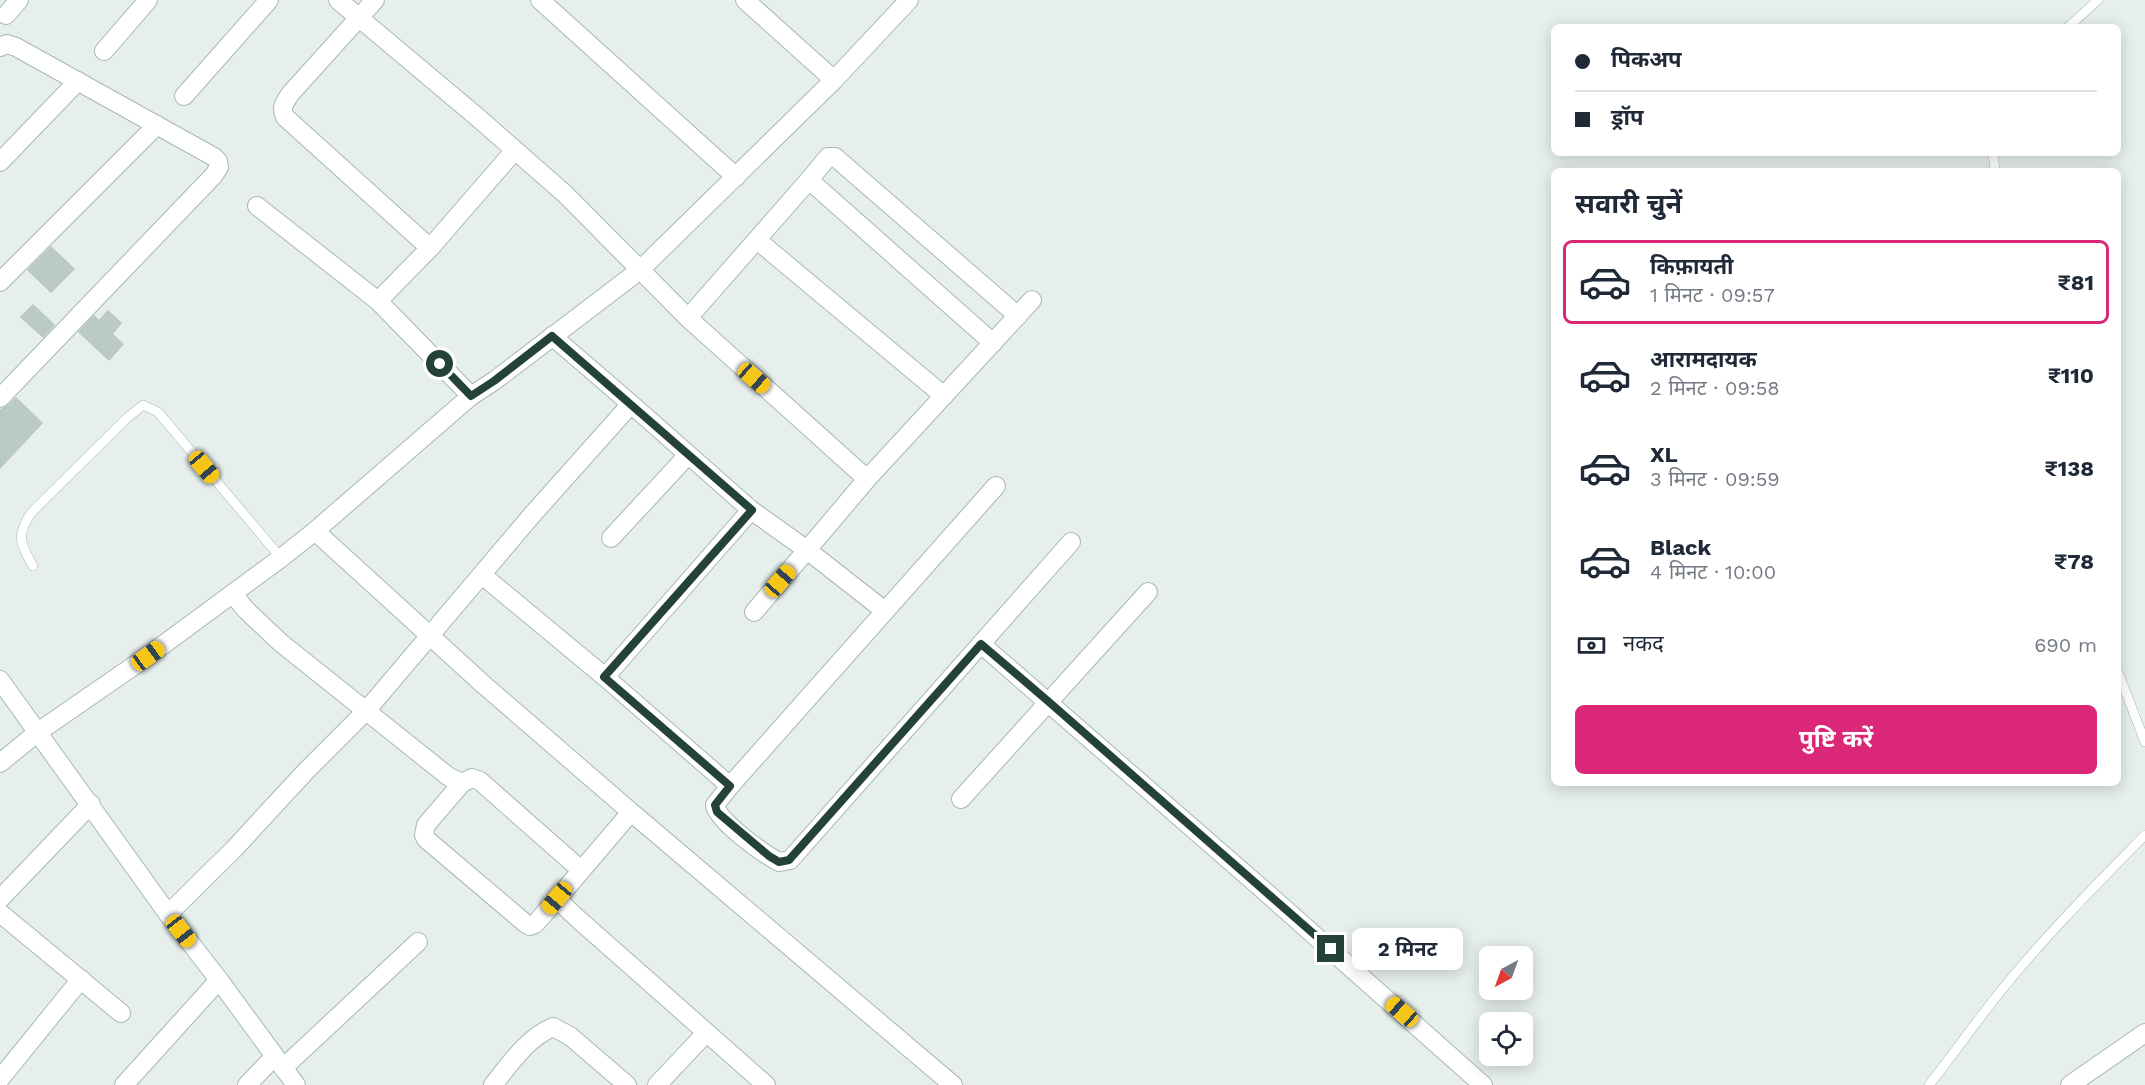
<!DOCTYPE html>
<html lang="hi">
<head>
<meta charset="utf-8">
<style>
  body { margin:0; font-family:"Work Sans","Noto Sans Devanagari",sans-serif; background:#f6f6f7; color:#1f2937; height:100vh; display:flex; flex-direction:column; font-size:22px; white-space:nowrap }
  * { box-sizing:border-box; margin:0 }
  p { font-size:20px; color:#747a83 }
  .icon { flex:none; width:33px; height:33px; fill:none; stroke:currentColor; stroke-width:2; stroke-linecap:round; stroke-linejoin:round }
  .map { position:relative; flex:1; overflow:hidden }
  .details { position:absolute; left:1551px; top:168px; width:570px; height:618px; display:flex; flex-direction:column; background:#fff; border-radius:9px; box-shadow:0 3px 15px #0003 }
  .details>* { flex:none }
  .guide { position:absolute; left:1551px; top:24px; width:570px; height:132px; border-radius:9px; box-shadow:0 3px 15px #0003; display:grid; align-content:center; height:132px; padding:0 24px; background:#fff }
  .needle { width:39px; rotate:221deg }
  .fabs { position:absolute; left:1479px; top:946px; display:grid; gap:12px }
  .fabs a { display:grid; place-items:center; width:54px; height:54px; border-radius:9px; background:#fff; box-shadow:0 3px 15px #0003; font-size:30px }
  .end { position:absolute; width:27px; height:27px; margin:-14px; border:8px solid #24423a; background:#fff; box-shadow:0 0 0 3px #fff }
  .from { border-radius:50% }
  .bubble { position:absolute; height:42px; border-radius:9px; background:#fff; box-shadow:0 3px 15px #0003; font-size:20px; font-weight:700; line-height:42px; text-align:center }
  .car { position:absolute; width:18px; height:36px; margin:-18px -9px; border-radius:8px; box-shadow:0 0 4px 2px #0007; background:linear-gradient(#f5c518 24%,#345 0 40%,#f5c518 0 76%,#345 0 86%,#f5c518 0) }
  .guide b { display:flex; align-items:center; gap:21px; height:57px; font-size:22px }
  .guide b+b { border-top:2px solid #e0e1e3 }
  .guide i { width:15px; height:15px; background:#1f2937 }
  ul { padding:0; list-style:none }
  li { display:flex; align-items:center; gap:18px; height:84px; margin:0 12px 9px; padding:0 12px; border:3px solid transparent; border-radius:9px }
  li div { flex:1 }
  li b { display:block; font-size:22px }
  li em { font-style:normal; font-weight:700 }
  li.active { border-color:#db2777 }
  li>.icon { width:54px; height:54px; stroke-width:1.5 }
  h2 { padding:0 24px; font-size:27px; line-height:72px }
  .pay { display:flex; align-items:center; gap:15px; height:66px; padding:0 24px; font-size:22px }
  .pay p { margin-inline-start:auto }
  .button { display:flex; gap:12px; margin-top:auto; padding:12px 24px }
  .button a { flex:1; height:69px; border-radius:9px; background:#db2777; color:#fff; font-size:24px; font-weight:700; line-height:69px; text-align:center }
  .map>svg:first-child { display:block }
  .building { fill:#bbcac4; stroke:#b8c9c2; stroke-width:1.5 }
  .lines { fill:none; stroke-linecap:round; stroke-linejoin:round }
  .lane-casing { stroke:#a8b8b2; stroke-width:10 }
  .street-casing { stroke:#a8b8b2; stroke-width:20 }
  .secondary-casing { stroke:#a4bbb3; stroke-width:20 }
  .lane { stroke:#fff; stroke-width:9 }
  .street { stroke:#fff; stroke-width:18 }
  .secondary { stroke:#fff; stroke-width:18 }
  .route { stroke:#24423a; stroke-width:8 }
</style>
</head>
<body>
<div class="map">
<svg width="2145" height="1085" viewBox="0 0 2145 1085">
  <rect width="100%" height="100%" fill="#e6efeb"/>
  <!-- building -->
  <g class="building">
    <polygon points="51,247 74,269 51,292 28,270"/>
    <polygon points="33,305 54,325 43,337 21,317"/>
    <polygon points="108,311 121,323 112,334 123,344 109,360 79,332 94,316 99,321"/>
    <polygon points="16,398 42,423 0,468 0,410 8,406"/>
  </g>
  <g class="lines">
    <defs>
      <g id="lane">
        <polyline points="2068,27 2098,0"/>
        <polyline points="1993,153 1995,171"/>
        <path d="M33,566C20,543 16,536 31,513L127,418L143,405L158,412L281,558"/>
        <polyline points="2118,672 2145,742"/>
        <path d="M1929,1085C1952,1056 1973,1026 1996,997C2042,939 2094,887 2145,835"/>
      </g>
      <g id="street">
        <polyline points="338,0 476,116 565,194 688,318 867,479"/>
        <path d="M375,0L291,93C285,102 280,107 285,117L430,248"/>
        <polyline points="540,0 736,177"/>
        <polyline points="745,0 834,80"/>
        <polyline points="6,15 19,0"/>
        <polyline points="0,47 7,44 16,47 214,157 218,161 219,167 214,175 0,398"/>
        <polyline points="104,51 148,0"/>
        <polyline points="184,96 269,0"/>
        <polyline points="0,162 78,81"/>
        <polyline points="809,180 828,157 835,157 1018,316"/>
        <polyline points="257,206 378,301 471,396"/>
        <polyline points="757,240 944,396"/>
        <polyline points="0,282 157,125"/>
        <polyline points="378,301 430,248 515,150"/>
        <polyline points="688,318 809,180 993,343"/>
        <polyline points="552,336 631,404"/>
        <path d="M996,486L730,786L715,805C717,821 764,854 779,862L790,860L1071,542"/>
        <polyline points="315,531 484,685 631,812 557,899 577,918 766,1085"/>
        <polyline points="611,538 688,455"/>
        <polyline points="482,575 605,677 730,786"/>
        <polyline points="233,594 246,610 281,643 449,777 462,783 472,778 480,781 581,870"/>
        <polyline points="754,612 807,550 885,611"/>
        <polyline points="981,644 1260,887 1483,1085"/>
        <polyline points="605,677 751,510"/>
        <polyline points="0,763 38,732 148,656 281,558 315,531 471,396 494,381 640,270 834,80 909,0"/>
        <polyline points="462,783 426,825 424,835 426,839 525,923 530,926 535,924 557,899"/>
        <polyline points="961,799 1148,592"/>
        <polyline points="631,812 953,1085"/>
        <polyline points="0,899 91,804"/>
        <polyline points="0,913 121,1013"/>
        <polyline points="168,914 234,849 307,770 366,711 532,515 631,404 751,510 807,550 867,479 1032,300"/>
        <polyline points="283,1068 418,942"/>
        <polyline points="0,1079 81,979"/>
        <polyline points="124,1085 219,980"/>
        <polyline points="247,1085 274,1057"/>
        <path d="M493,1085C510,1064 527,1038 553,1027L570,1036L627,1085"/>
        <polyline points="657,1085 706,1033"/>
        <polyline points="2070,1085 2145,1033"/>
      </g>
      <polyline id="secondary" points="0,680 168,914 219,980 296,1085"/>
    </defs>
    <!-- lane casing -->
    <use href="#lane" class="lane-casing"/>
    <!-- street casing -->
    <use href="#street" class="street-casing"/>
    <!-- secondary casing -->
    <use href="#secondary" class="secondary-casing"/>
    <!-- lane -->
    <use href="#lane" class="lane"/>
    <!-- street -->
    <use href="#street" class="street"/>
    <!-- secondary -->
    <use href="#secondary" class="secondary"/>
  </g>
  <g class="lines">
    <!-- route -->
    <polyline class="route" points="440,364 471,396 494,381 552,336 752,510 604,677 730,786 715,805 717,812 769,856 779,862 789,860 981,644 1049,702 1331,949"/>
  </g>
</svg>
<div class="fabs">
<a><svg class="needle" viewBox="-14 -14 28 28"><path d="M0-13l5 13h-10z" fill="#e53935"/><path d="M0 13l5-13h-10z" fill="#747a83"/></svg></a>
<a><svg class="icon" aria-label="locate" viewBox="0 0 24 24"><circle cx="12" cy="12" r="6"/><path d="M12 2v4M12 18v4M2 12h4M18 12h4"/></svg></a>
</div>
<i class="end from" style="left:440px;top:364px"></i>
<i class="end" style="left:1331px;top:949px"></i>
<div class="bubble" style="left:1352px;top:928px;width:111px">2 मिनट</div>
<i class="car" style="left:754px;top:378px;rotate:131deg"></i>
<i class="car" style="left:204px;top:467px;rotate:140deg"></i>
<i class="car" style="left:780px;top:581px;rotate:41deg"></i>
<i class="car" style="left:148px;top:656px;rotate:54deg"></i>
<i class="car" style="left:557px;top:898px;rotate:220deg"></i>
<i class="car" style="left:181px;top:931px;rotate:142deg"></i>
<i class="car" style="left:1402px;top:1012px;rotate:311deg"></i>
<div class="guide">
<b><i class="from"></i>पिकअप</b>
<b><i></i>ड्रॉप</b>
</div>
<section class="details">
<h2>सवारी चुनें</h2>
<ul>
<li class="active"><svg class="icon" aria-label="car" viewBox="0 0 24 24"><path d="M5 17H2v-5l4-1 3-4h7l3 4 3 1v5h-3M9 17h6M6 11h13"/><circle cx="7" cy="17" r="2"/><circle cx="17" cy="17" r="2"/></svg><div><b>किफ़ायती</b><p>1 मिनट · 09:57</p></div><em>₹81</em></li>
<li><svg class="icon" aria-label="car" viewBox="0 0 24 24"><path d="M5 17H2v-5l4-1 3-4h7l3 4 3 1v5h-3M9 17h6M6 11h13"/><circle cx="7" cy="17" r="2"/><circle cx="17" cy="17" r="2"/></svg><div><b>आरामदायक</b><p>2 मिनट · 09:58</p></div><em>₹110</em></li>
<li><svg class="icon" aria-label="car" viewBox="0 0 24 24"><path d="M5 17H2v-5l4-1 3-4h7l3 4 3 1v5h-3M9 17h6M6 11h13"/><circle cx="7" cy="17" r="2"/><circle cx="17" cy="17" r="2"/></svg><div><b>XL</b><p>3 मिनट · 09:59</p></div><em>₹138</em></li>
<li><svg class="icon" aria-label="car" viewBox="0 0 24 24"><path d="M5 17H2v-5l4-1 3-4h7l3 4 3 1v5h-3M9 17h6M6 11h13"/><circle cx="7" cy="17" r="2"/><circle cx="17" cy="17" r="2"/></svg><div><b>Black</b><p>4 मिनट · 10:00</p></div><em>₹78</em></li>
</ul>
<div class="pay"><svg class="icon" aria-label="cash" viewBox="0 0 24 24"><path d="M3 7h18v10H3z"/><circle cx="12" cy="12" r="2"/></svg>नकद<p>690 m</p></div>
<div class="button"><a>पुष्टि करें</a></div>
</section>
</div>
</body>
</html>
